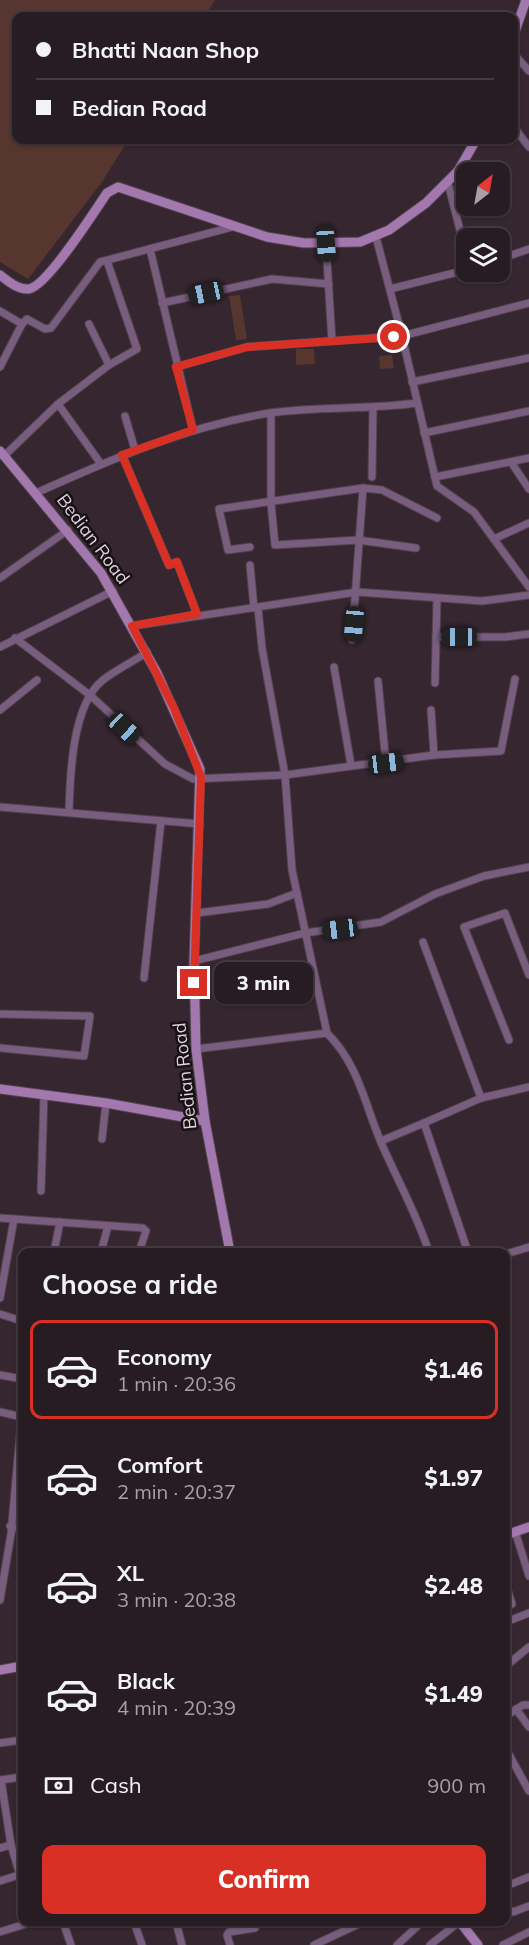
<!DOCTYPE html>
<html lang="en">
<head>
<meta charset="utf-8">
<style>
  body { margin:0; font-family:Mulish,sans-serif; background:#30252b; color:#f1f3f6; height:100vh; display:flex; flex-direction:column; font-size:22px; white-space:nowrap }
  * { box-sizing:border-box; margin:0 }
  p { font-size:20px; color:#a5a1a6 }
  .icon { flex:none; width:33px; height:33px; fill:none; stroke:currentColor; stroke-width:2; stroke-linecap:round; stroke-linejoin:round }
  .map { position:relative; flex:1; overflow:hidden }
  .sheet { position:absolute; left:18px; top:1248px; width:492px; height:678px; display:flex; flex-direction:column; background:#281c23; border-radius:12px; box-shadow:0 2px 4px #0004,0 0 0 2px #443a41 }
  .sheet>* { flex:none }
  .guide { position:absolute; left:12px; top:12px; width:506px; height:132px; border-radius:12px; box-shadow:0 2px 4px #0004,0 0 0 2px #443a41; display:grid; align-content:center; height:132px; padding:0 24px; background:#281c23 }
  .needle { width:39px; rotate:31deg }
  .controls { position:absolute; left:456px; top:162px; display:grid; gap:12px }
  .controls a { display:grid; place-items:center; width:54px; height:54px; border-radius:12px; background:#281c23; box-shadow:0 2px 4px #0004,0 0 0 2px #443a41; font-size:30px }
  .end { position:absolute; width:27px; height:27px; margin:-14px; border:8px solid #d93025; background:#fff; box-shadow:0 0 0 3px #fff }
  .from { border-radius:50% }
  .bubble { position:absolute; height:42px; border-radius:12px; background:#281c23; box-shadow:0 2px 4px #0004,0 0 0 2px #443a41; font-size:20px; font-weight:800; line-height:42px; text-align:center }
  .car { position:absolute; width:18px; height:36px; margin:-18px -9px; border-radius:8px; box-shadow:0 0 4px 2px #0007; background:linear-gradient(#222 24%,#8ab4d8 0 40%,#222 0 76%,#8ab4d8 0 86%,#222 0) }
  .guide b { display:flex; align-items:center; gap:21px; height:57px; font-size:22px }
  .guide b+b { border-top:2px solid #443a41 }
  .guide i { width:15px; height:15px; background:#f1f3f6 }
  ul { padding:0; list-style:none }
  li { display:flex; align-items:center; gap:18px; height:99px; margin:0 12px 9px; padding:0 12px; border:3px solid transparent; border-radius:12px }
  li div { flex:1 }
  li b { display:block; font-size:22px }
  li em { font-style:normal; font-weight:800 }
  li.current { border-color:#d93025 }
  li>.icon { width:54px; height:54px; stroke-width:1.5 }
  h2 { padding:0 24px; font-size:27px; line-height:72px }
  .pay { display:flex; align-items:center; gap:15px; height:66px; padding:0 24px; font-size:22px }
  .pay p { margin-inline-start:auto }
  .primary-button { display:flex; gap:12px; margin-top:auto; padding:12px 24px }
  .primary-button a { flex:1; height:69px; border-radius:12px; background:#d93025; color:#fff; font-size:24px; font-weight:800; line-height:69px; text-align:center }
  .map>svg:first-child { display:block }
  .green { fill:#56362f }
  .lines { fill:none; stroke-linecap:round; stroke-linejoin:round }
  .street-casing { stroke:#50424b; stroke-width:9 }
  .secondary-casing { stroke:#50424b; stroke-width:11 }
  .street { stroke:#785d7f; stroke-width:7 }
  .secondary { stroke:#a378af; stroke-width:9 }
  .route { stroke:#d93025; stroke-width:8 }
  .labels { text-anchor:middle; stroke-width:5; stroke-linejoin:round; paint-order:stroke }
  .street-label { font-size:18px; fill:#dfd5db; stroke:#181115 }
</style>
</head>
<body>
<div class="map">
<svg width="529" height="1945" viewBox="0 0 529 1945">
  <rect width="100%" height="100%" fill="#35262f"/>
  <!-- green -->
  <g class="green">
    <polygon points="0,0 215,0 205,16 16,16 16,140 128,140 102,182 28,279 0,262"/>
    <polygon points="240,295 247,339 236,340 229,296"/>
    <polygon points="296,349 314,349 315,364 296,365"/>
    <polygon points="392,355 394,368 380,369 379,356"/>
  </g>
  <g class="lines">
    <defs>
      <g id="street">
        <polyline points="513,53 529,71"/>
        <polyline points="513,126 529,147"/>
        <polyline points="448,183 466,254"/>
        <polyline points="376,237 402,336 529,303"/>
        <polyline points="326,244 332,341"/>
        <polyline points="150,249 193,430"/>
        <polyline points="500,259 529,249"/>
        <polyline points="390,289 466,270"/>
        <polyline points="162,303 272,279 329,284"/>
        <polyline points="0,311 22,324"/>
        <polyline points="89,324 109,365"/>
        <polyline points="0,367 22,324 27,319 45,329 51,328 100,262 236,226"/>
        <polyline points="176,367 247,347 402,336 437,486 474,512 529,587"/>
        <polyline points="412,382 529,358"/>
        <polyline points="58,404 101,464"/>
        <polyline points="271,413 271,503 275,545 358,540 416,548"/>
        <polyline points="125,416 135,450"/>
        <polyline points="424,433 529,411"/>
        <polyline points="122,455 169,565 177,562 197,614"/>
        <polyline points="4,456 58,404 109,365 137,349 107,261"/>
        <polyline points="511,462 529,489"/>
        <polyline points="372,477 373,407"/>
        <polyline points="435,477 529,458"/>
        <path d="M36,493C112,459 187,426 270,413C318,406 368,410 417,403"/>
        <polyline points="494,539 529,523"/>
        <polyline points="250,547 228,550 219,509 363,488 382,490 437,518"/>
        <polyline points="250,565 254,608"/>
        <polyline points="0,578 68,530"/>
        <polyline points="132,626 357,592 482,601 529,595"/>
        <polyline points="436,637 505,637 529,634"/>
        <polyline points="15,638 91,696 165,764 193,779 285,775 434,755 501,751 515,679"/>
        <polyline points="352,640 363,488"/>
        <polyline points="0,647 113,591"/>
        <polyline points="334,667 351,765"/>
        <polyline points="378,681 386,763"/>
        <polyline points="435,683 437,599"/>
        <polyline points="0,710 37,680"/>
        <polyline points="431,710 434,755"/>
        <polyline points="0,807 200,824"/>
        <path d="M69,812C70,776 72,704 103,680C117,669 133,662 147,652"/>
        <polyline points="197,913 268,904 297,893"/>
        <polyline points="423,942 481,1098"/>
        <polyline points="194,961 305,933 381,922 435,894 484,876 529,867"/>
        <polyline points="144,978 161,821"/>
        <polyline points="0,1014 90,1016 84,1056 0,1048"/>
        <path d="M327,1033C360,1066 365,1107 383,1147C399,1183 417,1215 429,1252"/>
        <polyline points="509,1040 464,927 505,913 529,975"/>
        <polyline points="196,1049 327,1033 292,870 285,775 262,648 258,608"/>
        <polyline points="424,1123 481,1098 529,1087"/>
        <polyline points="102,1139 106,1103"/>
        <polyline points="381,1141 424,1123 468,1252"/>
        <polyline points="41,1191 44,1095"/>
        <polyline points="0,1218 143,1228 146,1231 139,1252"/>
        <polyline points="54,1252 60,1222"/>
        <polyline points="101,1252 108,1226"/>
        <polyline points="506,1254 529,1247"/>
        <polyline points="0,1298 14,1219"/>
        <polyline points="0,1314 22,1321"/>
        <polyline points="0,1375 22,1379"/>
        <polyline points="0,1412 22,1417"/>
        <polyline points="10,1526 22,1529"/>
        <polyline points="515,1531 529,1576"/>
        <polyline points="506,1585 512,1604 506,1607"/>
        <polyline points="0,1600 11,1534 22,1413"/>
        <polyline points="506,1622 529,1613"/>
        <polyline points="506,1666 529,1647"/>
        <polyline points="516,1709 529,1727"/>
        <polyline points="506,1716 523,1705 529,1705"/>
        <polyline points="21,1741 22,1757"/>
        <polyline points="0,1743 22,1740"/>
        <polyline points="506,1749 529,1791"/>
        <polyline points="0,1780 22,1777"/>
        <polyline points="1,1780 11,1845 20,1875"/>
        <polyline points="0,1848 11,1845"/>
        <polyline points="0,1881 22,1874"/>
        <polyline points="506,1886 529,1877"/>
        <polyline points="506,1908 513,1912 529,1906"/>
        <polyline points="63,1922 71,1945"/>
        <polyline points="134,1922 142,1945"/>
        <polyline points="176,1922 182,1945"/>
        <polyline points="0,1932 32,1922"/>
        <polyline points="230,1945 227,1935 229,1932 255,1928"/>
        <polyline points="314,1945 363,1922"/>
        <polyline points="397,1945 422,1922"/>
        <polyline points="430,1945 459,1922"/>
        <polyline points="503,1945 529,1932"/>
      </g>
      <g id="secondary">
        <polyline points="513,37 526,0"/>
        <path d="M0,275C8,281 18,290 29,289C47,286 95,211 107,193L118,187L267,237L304,243L360,242L389,230L426,203L458,171L476,140"/>
        <polyline points="0,451 101,573 157,673 200,769 194,961 196,1049 205,1121 230,1252"/>
        <polyline points="0,1089 106,1103 205,1121"/>
        <polyline points="506,1535 529,1527"/>
        <polyline points="0,1670 22,1666"/>
        <polyline points="460,1922 478,1945"/>
      </g>
    </defs>
    <!-- street casing -->
    <use href="#street" class="street-casing"/>
    <!-- secondary casing -->
    <use href="#secondary" class="secondary-casing"/>
    <!-- street -->
    <use href="#street" class="street"/>
    <!-- secondary -->
    <use href="#secondary" class="secondary"/>
  </g>
  <g class="lines">
    <!-- route -->
    <polyline class="route" points="194,983 201,777 174,708 132,626 197,614 177,562 169,565 122,455 193,430 176,367 247,347 394,337"/>
  </g>
  <g class="labels">
    <!-- street labels -->
    <g class="street-label">
      <text transform="translate(93 539) rotate(53)" y="6">Bedian Road</text>
      <text transform="translate(185 1076) rotate(-96)" y="6">Bedian Road</text>
    </g>
  </g>
</svg>
<div class="controls">
<a><svg class="needle" viewBox="-14 -14 28 28"><path d="M0-13l5 13h-10z" fill="#e53935"/><path d="M0 13l5-13h-10z" fill="#a5a1a6"/></svg></a>
<a><svg class="icon" aria-label="layers" viewBox="0 0 24 24"><path d="M12 4l9 5-9 5-9-5zM3 14l9 5 9-5"/></svg></a>
</div>
<i class="end from" style="left:394px;top:337px"></i>
<i class="end" style="left:194px;top:983px"></i>
<div class="bubble" style="left:214px;top:962px;width:99px">3 min</div>
<i class="car" style="left:326px;top:244px;rotate:176deg"></i>
<i class="car" style="left:206px;top:293px;rotate:258deg"></i>
<i class="car" style="left:354px;top:624px;rotate:185deg"></i>
<i class="car" style="left:459px;top:637px;rotate:270deg"></i>
<i class="car" style="left:124px;top:728px;rotate:133deg"></i>
<i class="car" style="left:386px;top:763px;rotate:83deg"></i>
<i class="car" style="left:340px;top:929px;rotate:263deg"></i>
<div class="guide">
<b><i class="from"></i>Bhatti Naan Shop</b>
<b><i></i>Bedian Road</b>
</div>
<section class="sheet">
<h2>Choose a ride</h2>
<ul>
<li class="current"><svg class="icon" aria-label="car" viewBox="0 0 24 24"><path d="M5 17H2v-5l4-1 3-4h7l3 4 3 1v5h-3M9 17h6M6 11h13"/><circle cx="7" cy="17" r="2"/><circle cx="17" cy="17" r="2"/></svg><div><b>Economy</b><p>1 min · 20:36</p></div><em>$1.46</em></li>
<li><svg class="icon" aria-label="car" viewBox="0 0 24 24"><path d="M5 17H2v-5l4-1 3-4h7l3 4 3 1v5h-3M9 17h6M6 11h13"/><circle cx="7" cy="17" r="2"/><circle cx="17" cy="17" r="2"/></svg><div><b>Comfort</b><p>2 min · 20:37</p></div><em>$1.97</em></li>
<li><svg class="icon" aria-label="car" viewBox="0 0 24 24"><path d="M5 17H2v-5l4-1 3-4h7l3 4 3 1v5h-3M9 17h6M6 11h13"/><circle cx="7" cy="17" r="2"/><circle cx="17" cy="17" r="2"/></svg><div><b>XL</b><p>3 min · 20:38</p></div><em>$2.48</em></li>
<li><svg class="icon" aria-label="car" viewBox="0 0 24 24"><path d="M5 17H2v-5l4-1 3-4h7l3 4 3 1v5h-3M9 17h6M6 11h13"/><circle cx="7" cy="17" r="2"/><circle cx="17" cy="17" r="2"/></svg><div><b>Black</b><p>4 min · 20:39</p></div><em>$1.49</em></li>
</ul>
<div class="pay"><svg class="icon" aria-label="cash" viewBox="0 0 24 24"><path d="M3 7h18v10H3z"/><circle cx="12" cy="12" r="2"/></svg>Cash<p>900 m</p></div>
<div class="primary-button"><a>Confirm</a></div>
</section>
</div>
</body>
</html>
